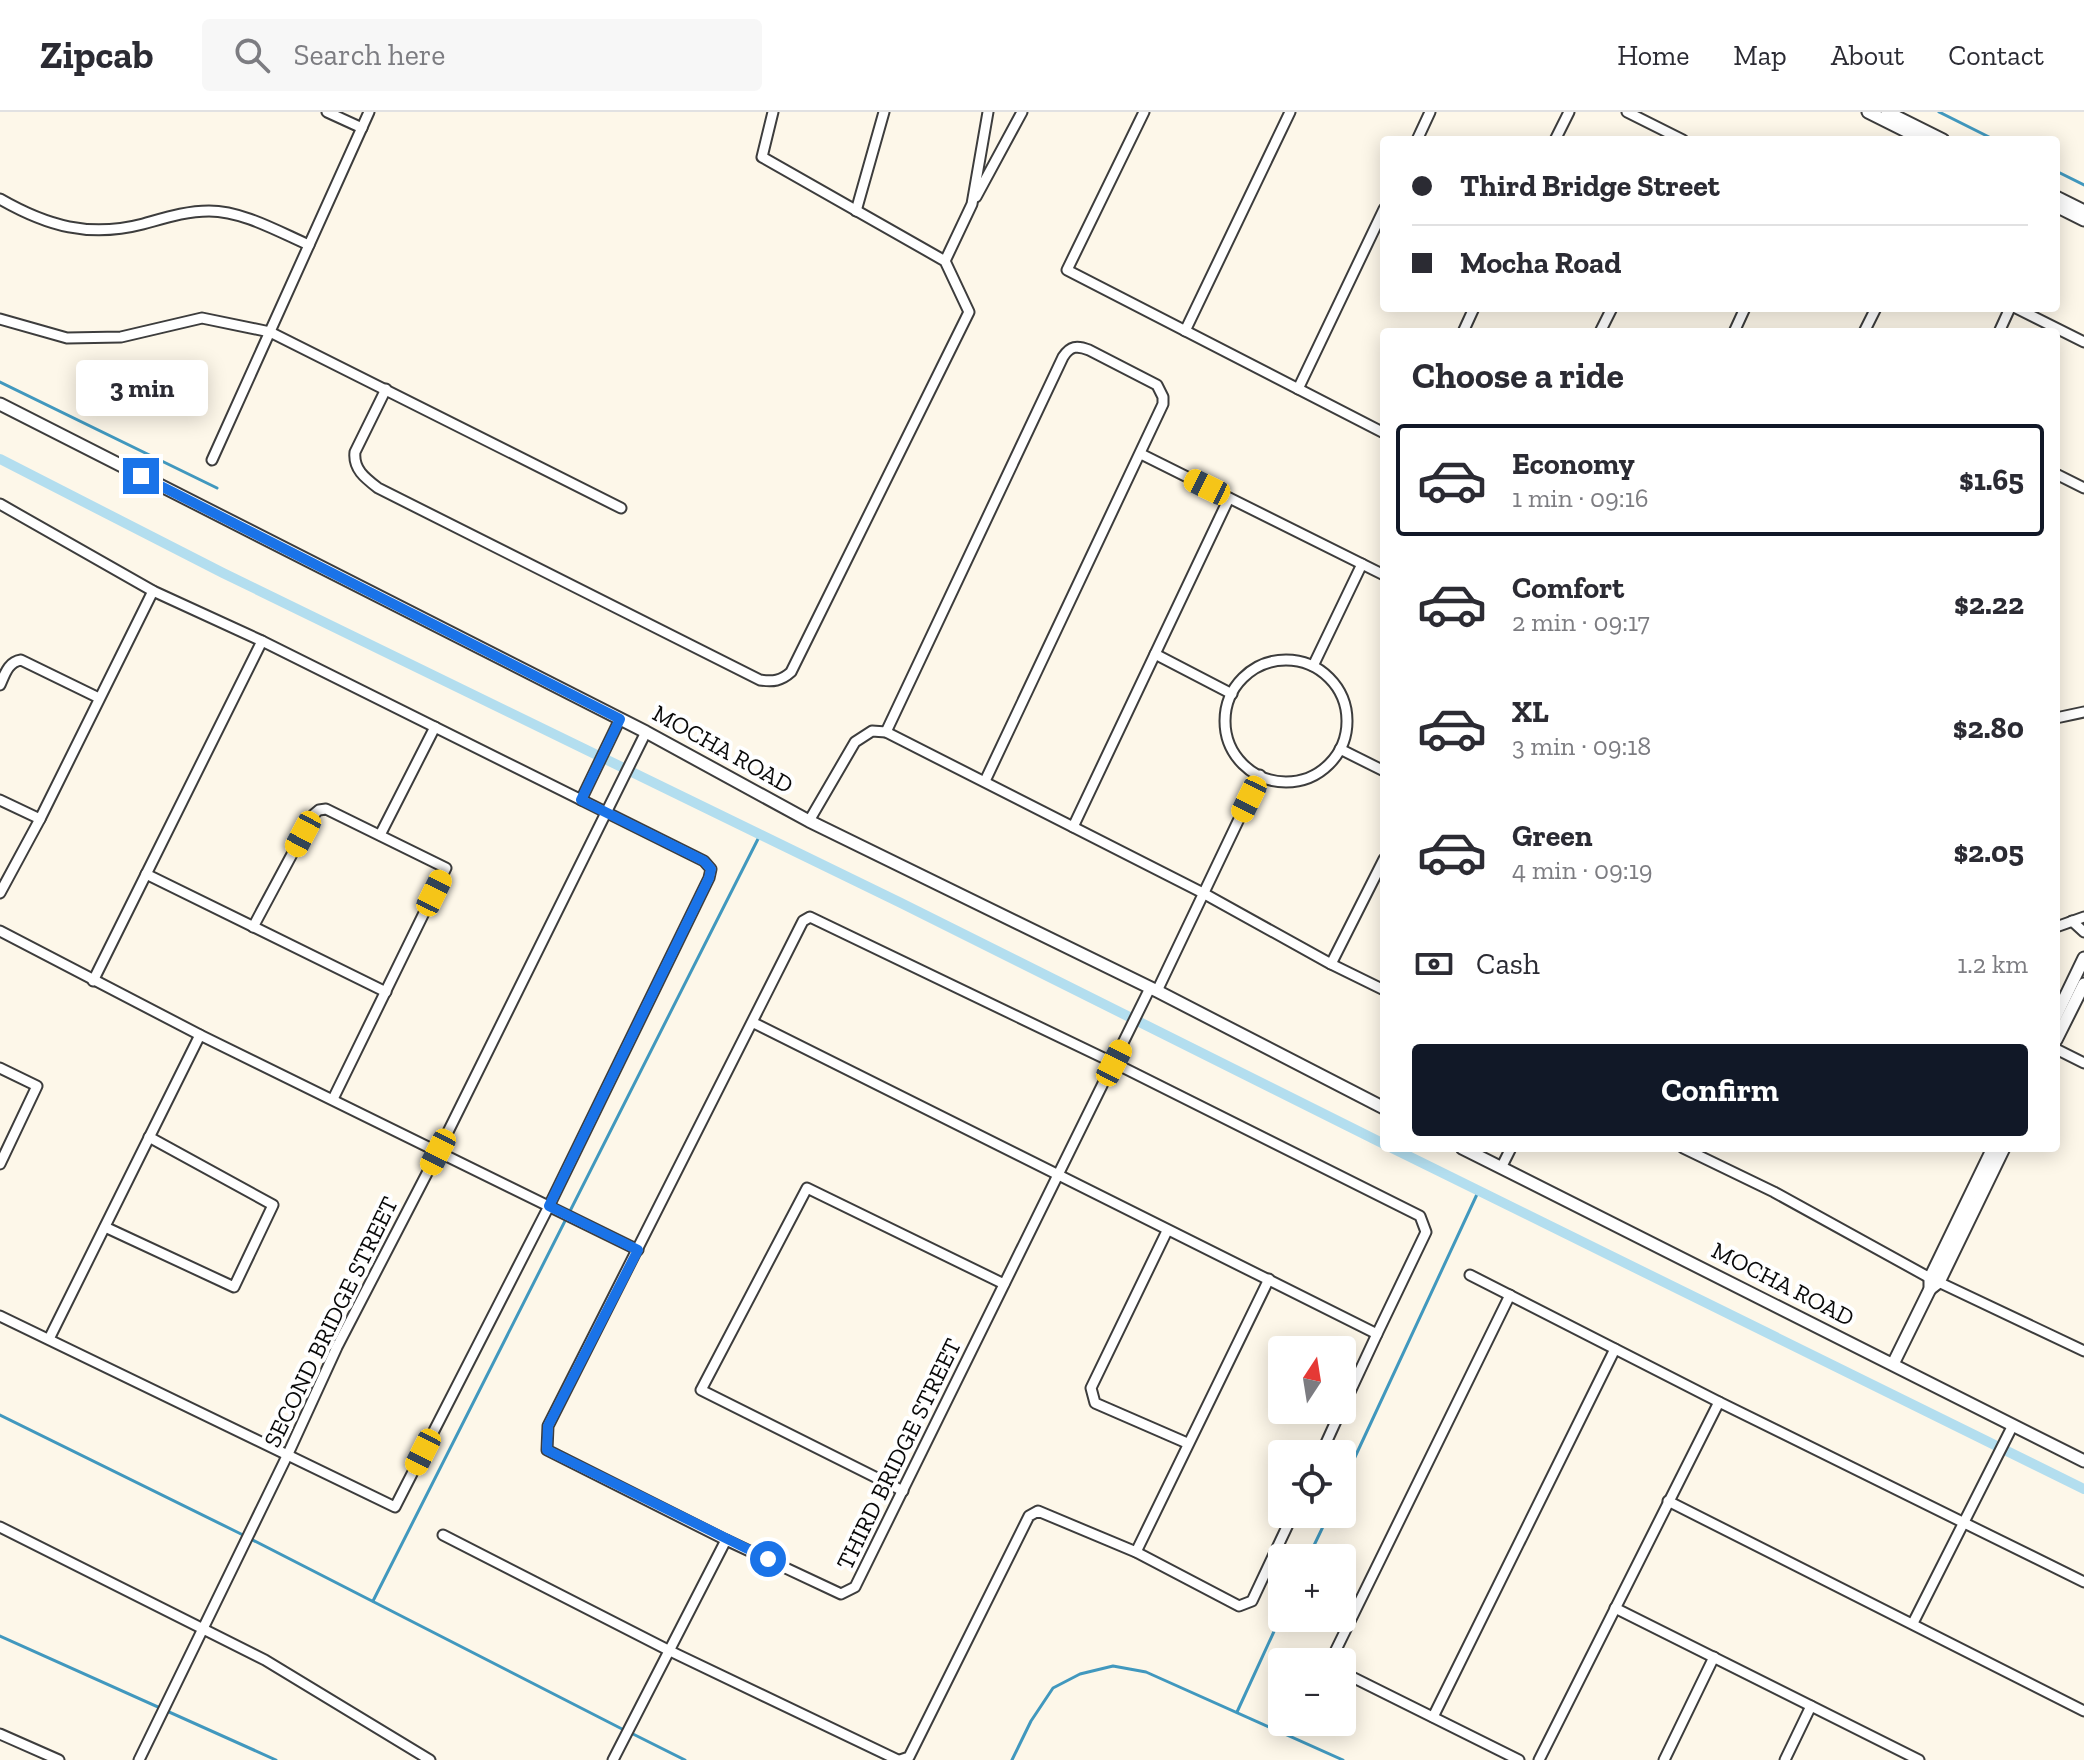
<!DOCTYPE html>
<html lang="en">
<head>
<meta charset="utf-8">
<style>
  body { margin:0; font-family:"Zilla Slab",serif; background:#f7f7f7; color:#2b2b33; height:100vh; display:flex; flex-direction:column; font-size:30px; white-space:nowrap }
  * { box-sizing:border-box; margin:0 }
  p { font-size:26px; color:#7c7c81 }
  .icon { flex:none; width:44px; height:44px; fill:none; stroke:currentColor; stroke-width:2; stroke-linecap:round; stroke-linejoin:round }
  .map { position:relative; flex:1; overflow:hidden }
  .details { position:absolute; left:1380px; top:216px; width:680px; height:824px; display:flex; flex-direction:column; background:#fff; border-radius:8px; box-shadow:0 4px 20px #0003 }
  .details>* { flex:none }
  .hud { position:absolute; left:1380px; top:24px; width:680px; height:176px; border-radius:8px; box-shadow:0 4px 20px #0003; display:grid; align-content:center; height:176px; padding:0 32px; background:#fff }
  .needle { width:52px; rotate:12deg }
  .buttons { position:absolute; left:1268px; top:1224px; display:grid; gap:16px }
  .buttons a { display:grid; place-items:center; width:88px; height:88px; border-radius:8px; background:#fff; box-shadow:0 4px 20px #0003; font-size:40px }
  .end { position:absolute; width:36px; height:36px; margin:-18px; border:10px solid #1a73e8; background:#fff; box-shadow:0 0 0 4px #fff }
  .from { border-radius:50% }
  .bubble { position:absolute; height:56px; border-radius:8px; background:#fff; box-shadow:0 4px 20px #0003; font-size:26px; font-weight:800; line-height:56px; text-align:center }
  .car { position:absolute; width:24px; height:48px; margin:-24px -12px; border-radius:10px; box-shadow:0 0 6px 2px #0007; background:linear-gradient(#f5c518 24%,#345 0 40%,#f5c518 0 76%,#345 0 86%,#f5c518 0) }
  .hud b { display:flex; align-items:center; gap:28px; height:76px; font-size:30px }
  .hud b+b { border-top:2px solid #e1e1e2 }
  .hud i { width:20px; height:20px; background:#2b2b33 }
  ul { padding:0; list-style:none }
  li { display:flex; align-items:center; gap:24px; height:112px; margin:0 16px 12px; padding:0 16px; border:4px solid transparent; border-radius:8px }
  li div { flex:1 }
  li b { display:block; font-size:30px }
  li em { font-style:normal; font-weight:800 }
  li.selected { border-color:#111827 }
  li>.icon { width:72px; height:72px; stroke-width:1.5 }
  h2 { padding:0 32px; font-size:36px; line-height:96px }
  .pay { display:flex; align-items:center; gap:20px; height:88px; padding:0 32px; font-size:30px }
  .pay p { margin-inline-start:auto }
  .primary-button { display:flex; gap:16px; margin-top:auto; padding:16px 32px }
  .primary-button a { flex:1; height:92px; border-radius:8px; background:#111827; color:#fff; font-size:32px; font-weight:800; line-height:92px; text-align:center }
  header { display:flex; align-items:center; gap:48px; box-sizing:border-box; height:112px; padding:0 40px; background:#fff; border-bottom:2px solid #e1e1e2 }
  header strong { font-size:38px }
  nav { display:flex; gap:44px; margin-inline-start:auto; font-size:28px }
  .search { width:560px; height:72px; background:#f7f7f7; display:flex; align-items:center; gap:20px; box-sizing:border-box; padding:0 28px; border-radius:8px; color:#7c7c81; font-size:30px }
  .map>svg:first-child { display:block }
  .lines { fill:none; stroke-linecap:round; stroke-linejoin:round }
  .stream { stroke:#4198be; stroke-width:3 }
  .canal { stroke:#b3deef; stroke-width:10 }
  .minor-casing { stroke:#3d3d3d; stroke-width:13 }
  .tertiary-casing { stroke:#3d3d3d; stroke-width:15 }
  .minor { stroke:#fff; stroke-width:9 }
  .tertiary { stroke:#fff; stroke-width:11 }
  .route { stroke:#1a73e8; stroke-width:10 }
  .labels { text-anchor:middle; stroke-width:8; stroke-linejoin:round; paint-order:stroke }
  .street-label { font-size:24px; fill:#0a0a0a; stroke:#fff }
</style>
</head>
<body>
<header>
<strong>Zipcab</strong>
<div class="search"><svg class="icon" aria-label="search" viewBox="0 0 24 24"><circle cx="10" cy="10" r="6"/><path d="M15 15l6 6"/></svg>Search here</div>
<nav><a>Home</a><a>Map</a><a>About</a><a>Contact</a></nav>
</header>
<div class="map">
<svg width="2084" height="1648" viewBox="0 0 2084 1648">
  <rect width="100%" height="100%" fill="#fdf7e9"/>
  <g class="lines">
    <!-- stream -->
    <g class="stream">
      <polyline points="1939,0 1995,28"/>
      <polyline points="2056,59 2084,73"/>
      <polyline points="0,270 217,376"/>
      <polyline points="0,1303 239,1421 624,1618"/>
      <polyline points="1342,1373 1479,1078"/>
      <polyline points="1308,1446 1329,1402"/>
      <polyline points="373,1489 760,723"/>
      <polyline points="0,1524 276,1648"/>
      <polyline points="1237,1600 1282,1502"/>
      <polyline points="631,1621 685,1648"/>
      <polyline points="1012,1648 1031,1609 1053,1576 1080,1562 1113,1554 1146,1560 1343,1648"/>
    </g>
    <!-- canal -->
    <g class="canal">
      <polyline points="0,347 223,461 901,791 1384,1032"/>
      <polyline points="1392,1036 2084,1377"/>
    </g>
    <defs>
      <g id="minor">
        <polyline points="327,0 362,16"/>
        <polyline points="1144,0 1067,158 1384,321"/>
        <polyline points="1627,0 1683,28"/>
        <polyline points="1417,28 1430,0"/>
        <polyline points="1555,28 1569,0"/>
        <polyline points="976,85 1022,0"/>
        <path d="M0,87C47,114 89,126 143,112C165,106 186,99 209,99C243,99 279,120 309,133"/>
        <polyline points="856,99 884,0"/>
        <polyline points="945,149 972,92 988,0"/>
        <polyline points="2016,196 2084,230"/>
        <polyline points="0,207 67,226 121,225 202,206 270,220 621,396"/>
        <polyline points="1185,219 1290,0"/>
        <polyline points="1463,220 1474,196"/>
        <polyline points="1600,220 1612,196"/>
        <polyline points="1734,220 1745,196"/>
        <polyline points="1864,220 1876,196"/>
        <polyline points="1999,220 2010,196"/>
        <path d="M386,277L355,340C353,357 365,366 378,376L760,568C773,570 781,569 791,560L969,200L945,149L762,45L773,0"/>
        <polyline points="1298,277 1384,97"/>
        <polyline points="1141,342 1384,463"/>
        <polyline points="212,348 369,0"/>
        <polyline points="2056,362 2084,376"/>
        <polyline points="0,392 153,479 262,529 704,749 711,757 709,766 549,1094 395,1395 0,1204"/>
        <polyline points="1155,542 1232,582"/>
        <circle cx="1286" cy="609" r="61"/>
        <polyline points="1313,554 1362,452"/>
        <path d="M0,573C5,562 8,550 21,548L99,586"/>
        <polyline points="2056,606 2084,600"/>
        <path d="M886,620L1063,245C1070,234 1077,233 1089,238L1157,273L1163,285V292L985,669"/>
        <polyline points="1340,637 1384,659"/>
        <polyline points="0,688 40,707"/>
        <polyline points="581,688 620,607"/>
        <polyline points="809,709 855,630 872,619 886,620 1203,781 1331,852 1384,878"/>
        <polyline points="1073,715 1229,386"/>
        <polyline points="380,723 435,615"/>
        <polyline points="146,762 386,880"/>
        <polyline points="0,781 40,707 153,479"/>
        <polyline points="2072,809 2084,820"/>
        <polyline points="253,815 313,703 319,698 326,697 446,756 333,987"/>
        <polyline points="2056,815 2084,805"/>
        <polyline points="0,819 200,923 638,1138"/>
        <polyline points="1331,852 1384,747"/>
        <polyline points="93,869 262,529"/>
        <polyline points="1157,879 1260,663"/>
        <polyline points="2056,937 2084,951"/>
        <polyline points="0,956 37,974 0,1052"/>
        <polyline points="1683,1036 1774,1080 1930,1166 2084,1239"/>
        <polyline points="1501,1056 1511,1036"/>
        <polyline points="105,1115 234,1175 273,1093 149,1025"/>
        <polyline points="1167,1119 1091,1276 1095,1291 1187,1331"/>
        <polyline points="1470,1163 1719,1290 2084,1470"/>
        <polyline points="49,1227 200,923"/>
        <polyline points="1342,1297 1377,1222"/>
        <polyline points="1321,1342 1341,1298"/>
        <polyline points="903,1379 701,1278 807,1076 1004,1172"/>
        <polyline points="1668,1389 2084,1599"/>
        <polyline points="0,1415 265,1548 430,1648"/>
        <polyline points="443,1423 670,1539 898,1648"/>
        <polyline points="726,1428 547,1338 548,1314 803,809 810,805 1114,951 1420,1104 1426,1120 1377,1222 752,910"/>
        <polyline points="1136,1440 1269,1167"/>
        <polyline points="1615,1496 1919,1648"/>
        <polyline points="1913,1511 2013,1313"/>
        <polyline points="1330,1550 1510,1183"/>
        <polyline points="1342,1560 1519,1648"/>
        <polyline points="1433,1605 1615,1237"/>
        <polyline points="0,1622 59,1648"/>
        <polyline points="139,1648 287,1344 337,1235 438,1040 646,620"/>
        <polyline points="613,1648 726,1428 841,1482 855,1475 1150,876"/>
        <polyline points="900,1648 909,1645 1029,1404 1038,1399 1136,1440 1239,1494 1252,1489 1293,1402"/>
        <polyline points="1539,1648 1719,1290"/>
        <polyline points="1664,1648 1714,1545"/>
        <polyline points="1785,1648 1811,1594"/>
      </g>
      <g id="tertiary">
        <polyline points="1868,0 1924,28"/>
        <polyline points="1887,0 1943,28"/>
        <polyline points="2056,85 2084,99"/>
        <polyline points="2056,94 2084,108"/>
        <polyline points="0,292 646,620 809,709 1157,879 1384,996"/>
        <polyline points="2056,904 2084,846"/>
        <polyline points="2056,928 2084,872"/>
        <polyline points="1462,1036 2084,1349"/>
        <polyline points="1930,1177 1939,1170 2004,1036"/>
        <polyline points="1893,1252 1930,1177 1930,1166 1993,1036"/>
      </g>
    </defs>
    <!-- minor casing -->
    <use href="#minor" class="minor-casing"/>
    <!-- tertiary casing -->
    <use href="#tertiary" class="tertiary-casing"/>
    <!-- minor -->
    <use href="#minor" class="minor"/>
    <!-- tertiary -->
    <use href="#tertiary" class="tertiary"/>
  </g>
  <g class="lines">
    <!-- route -->
    <polyline class="route" points="141,364 620,607 581,688 704,749 711,757 709,766 549,1094 638,1138 548,1314 547,1338 768,1447"/>
  </g>
  <g class="labels">
    <!-- street labels -->
    <g class="street-label">
      <text transform="translate(723 637) rotate(29)" y="8">MOCHA ROAD</text>
      <text transform="translate(1783 1172) rotate(27)" y="8">MOCHA ROAD</text>
      <text transform="translate(331 1210) rotate(-64)" y="8">SECOND BRIDGE STREET</text>
      <text transform="translate(899 1342) rotate(-64)" y="8">THIRD BRIDGE STREET</text>
    </g>
  </g>
</svg>
<div class="buttons">
<a><svg class="needle" viewBox="-14 -14 28 28"><path d="M0-13l5 13h-10z" fill="#e53935"/><path d="M0 13l5-13h-10z" fill="#7c7c81"/></svg></a>
<a><svg class="icon" aria-label="locate" viewBox="0 0 24 24"><circle cx="12" cy="12" r="6"/><path d="M12 2v4M12 18v4M2 12h4M18 12h4"/></svg></a>
<a>+</a>
<a>−</a>
</div>
<i class="end from" style="left:768px;top:1447px"></i>
<i class="end" style="left:141px;top:364px"></i>
<div class="bubble" style="left:76px;top:248px;width:132px">3 min</div>
<i class="car" style="left:1207px;top:375px;rotate:296deg"></i>
<i class="car" style="left:1249px;top:687px;rotate:206deg"></i>
<i class="car" style="left:303px;top:722px;rotate:208deg"></i>
<i class="car" style="left:434px;top:781px;rotate:26deg"></i>
<i class="car" style="left:1114px;top:951px;rotate:27deg"></i>
<i class="car" style="left:438px;top:1040px;rotate:207deg"></i>
<i class="car" style="left:423px;top:1340px;rotate:207deg"></i>
<div class="hud">
<b><i class="from"></i>Third Bridge Street</b>
<b><i></i>Mocha Road</b>
</div>
<section class="details">
<h2>Choose a ride</h2>
<ul>
<li class="selected"><svg class="icon" aria-label="car" viewBox="0 0 24 24"><path d="M5 17H2v-5l4-1 3-4h7l3 4 3 1v5h-3M9 17h6M6 11h13"/><circle cx="7" cy="17" r="2"/><circle cx="17" cy="17" r="2"/></svg><div><b>Economy</b><p>1 min · 09:16</p></div><em>$1.65</em></li>
<li><svg class="icon" aria-label="car" viewBox="0 0 24 24"><path d="M5 17H2v-5l4-1 3-4h7l3 4 3 1v5h-3M9 17h6M6 11h13"/><circle cx="7" cy="17" r="2"/><circle cx="17" cy="17" r="2"/></svg><div><b>Comfort</b><p>2 min · 09:17</p></div><em>$2.22</em></li>
<li><svg class="icon" aria-label="car" viewBox="0 0 24 24"><path d="M5 17H2v-5l4-1 3-4h7l3 4 3 1v5h-3M9 17h6M6 11h13"/><circle cx="7" cy="17" r="2"/><circle cx="17" cy="17" r="2"/></svg><div><b>XL</b><p>3 min · 09:18</p></div><em>$2.80</em></li>
<li><svg class="icon" aria-label="car" viewBox="0 0 24 24"><path d="M5 17H2v-5l4-1 3-4h7l3 4 3 1v5h-3M9 17h6M6 11h13"/><circle cx="7" cy="17" r="2"/><circle cx="17" cy="17" r="2"/></svg><div><b>Green</b><p>4 min · 09:19</p></div><em>$2.05</em></li>
</ul>
<div class="pay"><svg class="icon" aria-label="cash" viewBox="0 0 24 24"><path d="M3 7h18v10H3z"/><circle cx="12" cy="12" r="2"/></svg>Cash<p>1.2 km</p></div>
<div class="primary-button"><a>Confirm</a></div>
</section>
</div>
</body>
</html>
